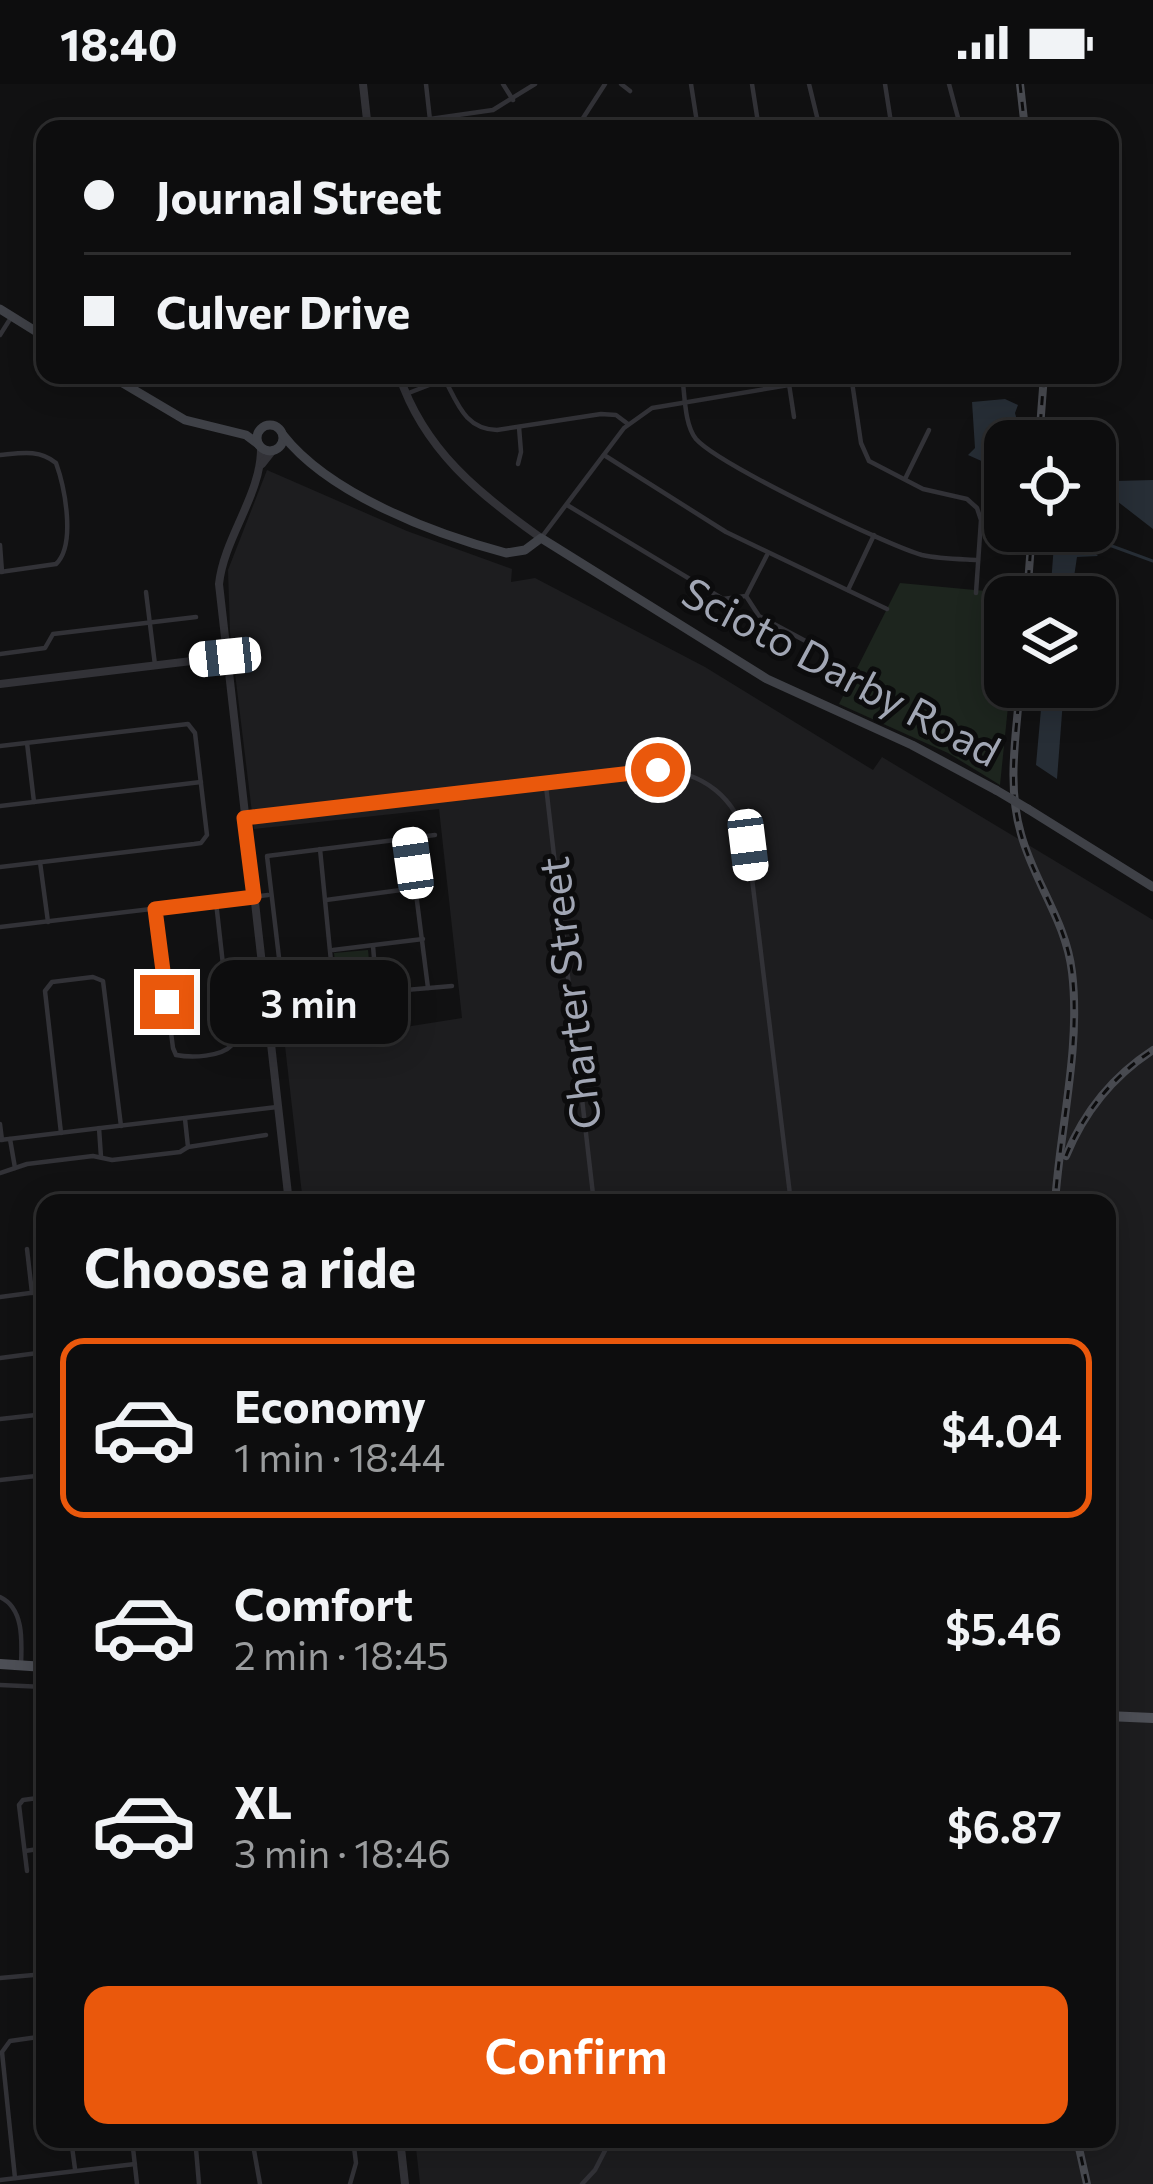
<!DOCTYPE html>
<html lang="en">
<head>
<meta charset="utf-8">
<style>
  body { margin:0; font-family:Commissioner,sans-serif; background:#1b1b1c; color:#f1f3f6; height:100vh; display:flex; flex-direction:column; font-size:45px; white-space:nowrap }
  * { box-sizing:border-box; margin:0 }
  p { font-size:39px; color:#9a9c9e }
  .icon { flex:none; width:66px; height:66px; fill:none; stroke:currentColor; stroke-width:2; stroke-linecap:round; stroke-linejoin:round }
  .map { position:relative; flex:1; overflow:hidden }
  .drawer { position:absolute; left:36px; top:1110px; width:1080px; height:954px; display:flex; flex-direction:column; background:#0d0d0e; border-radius:24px; box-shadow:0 6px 30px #0003,0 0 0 3px #2d2d2e }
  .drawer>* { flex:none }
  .guide { position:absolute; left:36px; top:36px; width:1083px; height:264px; border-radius:24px; box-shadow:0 6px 30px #0003,0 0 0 3px #2d2d2e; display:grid; align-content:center; height:264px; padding:0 48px; background:#0d0d0e }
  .controls { position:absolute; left:984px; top:336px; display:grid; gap:24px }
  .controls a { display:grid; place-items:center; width:132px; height:132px; border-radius:24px; background:#0d0d0e; box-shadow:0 6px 30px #0003,0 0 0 3px #2d2d2e; font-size:60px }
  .end { position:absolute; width:54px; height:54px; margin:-27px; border:15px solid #ea580c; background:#fff; box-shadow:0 0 0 6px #fff }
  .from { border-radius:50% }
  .bubble { position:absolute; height:84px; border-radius:24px; background:#0d0d0e; box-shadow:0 6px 30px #0003,0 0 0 3px #2d2d2e; font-size:39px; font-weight:600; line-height:84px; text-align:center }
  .car { position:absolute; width:36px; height:72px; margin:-36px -18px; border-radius:15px; box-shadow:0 0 9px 3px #0007; background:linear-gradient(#fff 24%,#345 0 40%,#fff 0 76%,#345 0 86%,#fff 0) }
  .guide b { display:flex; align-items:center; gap:42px; height:114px; font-size:45px }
  .guide b+b { border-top:3px solid #2d2d2e }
  .guide i { width:30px; height:30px; background:#f1f3f6 }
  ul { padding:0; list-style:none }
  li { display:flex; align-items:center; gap:36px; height:180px; margin:0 24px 18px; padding:0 24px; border:6px solid transparent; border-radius:24px }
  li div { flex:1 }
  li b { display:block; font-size:45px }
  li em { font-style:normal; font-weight:600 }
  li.selected { border-color:#ea580c }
  li>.icon { width:108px; height:108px; stroke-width:1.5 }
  h2 { padding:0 48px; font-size:54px; line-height:144px }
  .button { display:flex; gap:24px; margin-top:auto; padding:24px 48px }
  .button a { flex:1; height:138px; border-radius:24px; background:#ea580c; color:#fff; font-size:48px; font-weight:600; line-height:138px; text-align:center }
  .status { display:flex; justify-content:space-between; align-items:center; height:84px; padding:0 60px; background:#0d0d0e; direction:ltr }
  .status svg { height:33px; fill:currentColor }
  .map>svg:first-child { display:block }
  .built { fill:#1d1d1f }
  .green { fill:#1d251e }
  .water { fill:#272e36 }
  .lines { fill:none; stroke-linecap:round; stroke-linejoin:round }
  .stream { stroke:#272e36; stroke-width:3 }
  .minor { stroke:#323237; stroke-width:4.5 }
  .tertiary { stroke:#323237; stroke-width:8 }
  .secondary { stroke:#3f4147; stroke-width:9 }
  .primary { stroke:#4d4f56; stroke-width:10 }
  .rail-casing { stroke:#484a50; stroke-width:8 }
  .rail { stroke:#0c0c0d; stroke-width:3; stroke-dasharray:9; stroke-linecap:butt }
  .secondary-bridge { stroke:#3f4147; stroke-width:9 }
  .route { stroke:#ea580c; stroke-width:15 }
  .labels { text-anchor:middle; stroke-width:10; stroke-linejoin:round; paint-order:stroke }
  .street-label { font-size:42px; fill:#a1a6b4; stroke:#0c0c0d }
</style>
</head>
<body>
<div class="status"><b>18:40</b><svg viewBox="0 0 49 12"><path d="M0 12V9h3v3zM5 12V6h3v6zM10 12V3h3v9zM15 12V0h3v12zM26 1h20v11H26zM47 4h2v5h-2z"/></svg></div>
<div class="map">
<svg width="1153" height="2100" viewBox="0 0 1153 2100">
  <rect width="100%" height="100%" fill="#111112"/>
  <!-- built -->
  <polygon class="built" points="267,386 407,447 512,485 511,498 535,494 705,583 873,686 882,673 1153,836 1153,2100 420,2100 415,2055 1107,2055 1107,1119 303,1119 285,962 462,934 439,725 254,745 230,548 228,486"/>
  <!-- green -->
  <g class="green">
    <polygon points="900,499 1019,510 1005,513 1005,603 1010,603 1000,701 948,669 839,620"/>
    <polygon points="368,866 372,905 338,906 334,869"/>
  </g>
  <!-- water -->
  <g class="water">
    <polygon points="1005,315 1018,321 1015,329 1022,354 1022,357 1005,357 1004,398 995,383 968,371 975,364 972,318"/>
    <polygon points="1095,378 1106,378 1115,397 1153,396 1153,445 1095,400"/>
    <polygon points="1055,447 1071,447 1098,472 1077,473 1071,513 1050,513"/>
    <polygon points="1043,603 1064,603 1057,695 1036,681"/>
  </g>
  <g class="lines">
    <!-- stream -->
    <polyline class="stream" points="1091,447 1101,458 1153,477"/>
    <!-- minor -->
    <g class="minor">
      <polyline points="426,0 431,45"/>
      <polyline points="503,0 513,16"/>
      <polyline points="621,0 630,7"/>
      <polyline points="691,0 698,45"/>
      <polyline points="752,0 759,45"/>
      <polyline points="809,0 820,45"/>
      <polyline points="885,0 892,45"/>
      <polyline points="949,0 961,45"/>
      <polyline points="430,35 493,26 535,0"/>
      <polyline points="576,45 605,0"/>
      <polyline points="0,251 12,232"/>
      <path d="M682,291C685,310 684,340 696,355C718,380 886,461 922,471C940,475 960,475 978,476"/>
      <polyline points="851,291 861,359 869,377 923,405 967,415 977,424 981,436 976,509"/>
      <path d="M444,294C458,320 465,345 497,346L601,330L616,331L628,340"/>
      <polyline points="789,300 794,333"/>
      <polyline points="406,310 455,291"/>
      <path d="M0,371C21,369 39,365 56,379C65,404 76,461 56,480L0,488"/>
      <polyline points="604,371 726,448 887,525"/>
      <polyline points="518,380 521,368 519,343"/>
      <polyline points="905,395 929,346"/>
      <polyline points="567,421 723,515 746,512 767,471"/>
      <polyline points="541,454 624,344 652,324 849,291"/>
      <polyline points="0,461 2,488"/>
      <polyline points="848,506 874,451"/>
      <polyline points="146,508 155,581"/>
      <polyline points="746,512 759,532 826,568"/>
      <polyline points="0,570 45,564 53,550 196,533"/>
      <polyline points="27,659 34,718"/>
      <polyline points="0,662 188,640 195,649 207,751 201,759 194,760 0,783"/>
      <polyline points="546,702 594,1119"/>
      <polyline points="0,722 201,698"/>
      <path d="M245,734L654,686C703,686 737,714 748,761L791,1119"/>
      <polyline points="409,754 428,904"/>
      <polyline points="320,765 334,908"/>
      <polyline points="40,778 48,838"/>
      <polyline points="326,816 416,804"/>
      <path d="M155,825L173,964L176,971C192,974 221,973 232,961L216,818"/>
      <polyline points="0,843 268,811"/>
      <polyline points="373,862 377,910"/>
      <polyline points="333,866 423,855"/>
      <polyline points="284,916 267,772 435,751"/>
      <polyline points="267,918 452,902"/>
      <polyline points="0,1040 2,1056"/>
      <polyline points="99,1044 101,1073"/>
      <polyline points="61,1049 45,907 52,898 93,893 103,897 121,1042"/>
      <polyline points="10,1055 15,1084"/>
      <polyline points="0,1056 277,1023"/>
      <polyline points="188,1063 266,1051"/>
      <polyline points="0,1089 27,1080 93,1072 112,1076 180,1068 188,1063 185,1035"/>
      <polyline points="27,1165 32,1209"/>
      <polyline points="0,1213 45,1207"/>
      <polyline points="0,1274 45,1268"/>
      <polyline points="0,1335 45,1330"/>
      <polyline points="0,1396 45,1391"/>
      <polyline points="45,1443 39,1450 45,1511"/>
      <path d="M0,1513C24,1524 22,1557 21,1581"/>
      <polyline points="0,1601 45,1603"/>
      <polyline points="25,1767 45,1764"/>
      <polyline points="27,1787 19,1721 23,1716 45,1713"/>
      <polyline points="0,1894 45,1890 39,1843 45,1829"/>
      <polyline points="71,2055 75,2085"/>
      <polyline points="132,2055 137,2100"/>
      <polyline points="252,2055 260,2100"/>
      <polyline points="15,2094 2,1968 10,1957 45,1952"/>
      <polyline points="0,2096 135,2080"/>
      <polyline points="199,2100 196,2065 205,2055"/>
      <polyline points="350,2100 356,2079 353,2055"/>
      <polyline points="582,2100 595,2086 611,2055"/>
    </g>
    <!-- tertiary -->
    <g class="tertiary">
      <polyline points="363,0 368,45"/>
      <path d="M399,291C424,366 479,410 541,454"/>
      <path d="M261,363C262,410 224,453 219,500L289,1119"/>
      <polyline points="262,380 273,366"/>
      <polyline points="0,600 225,573"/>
      <polyline points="400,2055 405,2100"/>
    </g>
    <!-- secondary -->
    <g class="secondary">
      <polyline points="0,225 45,253"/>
      <polyline points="109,291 185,336 246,351 258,360"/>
      <circle cx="270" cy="354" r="13"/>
      <path d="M283,351C329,410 434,450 506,469L525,466L541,454L767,595L912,661L996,706"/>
      <polyline points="1028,725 1153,803"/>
    </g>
    <!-- primary -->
    <g class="primary">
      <polyline points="0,1580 45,1583"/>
      <polyline points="1107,1632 1153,1634"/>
    </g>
    <defs>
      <g id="rail">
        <polyline points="1020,0 1025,45"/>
        <polyline points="1039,357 1044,291"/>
        <polyline points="1027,513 1032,447"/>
        <path d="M1020,603C1016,652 1007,702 1021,750C1034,798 1066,837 1072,888C1081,963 1060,1044 1055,1119"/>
        <path d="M1066,1072C1084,1028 1113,992 1153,966"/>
        <polyline points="1077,2055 1087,2100"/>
      </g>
    </defs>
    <!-- rail casing -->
    <use href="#rail" class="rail-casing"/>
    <!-- rail -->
    <use href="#rail" class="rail"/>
    <!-- secondary-bridge -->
    <polyline class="secondary-bridge" points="996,706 1028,725"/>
  </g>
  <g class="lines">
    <!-- route -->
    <polyline class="route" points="167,918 155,825 254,813 244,734 658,686"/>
  </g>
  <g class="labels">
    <!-- street labels -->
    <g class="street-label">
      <text transform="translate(841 588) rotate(28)" y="15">Scioto Darby Road</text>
      <text transform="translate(570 909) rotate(-97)" y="15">Charter Street</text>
    </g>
  </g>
</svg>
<div class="controls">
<a><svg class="icon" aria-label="locate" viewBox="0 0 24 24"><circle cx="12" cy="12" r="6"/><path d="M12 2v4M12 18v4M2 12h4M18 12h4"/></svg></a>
<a><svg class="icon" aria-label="layers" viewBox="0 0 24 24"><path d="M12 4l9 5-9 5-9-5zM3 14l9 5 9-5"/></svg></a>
</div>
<i class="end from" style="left:658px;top:686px"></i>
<i class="end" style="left:167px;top:918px"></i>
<div class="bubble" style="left:210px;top:876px;width:198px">3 min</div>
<i class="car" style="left:225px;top:573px;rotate:264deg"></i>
<i class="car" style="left:748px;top:761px;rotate:173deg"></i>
<i class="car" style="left:413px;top:779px;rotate:352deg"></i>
<div class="guide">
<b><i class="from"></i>Journal Street</b>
<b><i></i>Culver Drive</b>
</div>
<section class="drawer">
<h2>Choose a ride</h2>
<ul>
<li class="selected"><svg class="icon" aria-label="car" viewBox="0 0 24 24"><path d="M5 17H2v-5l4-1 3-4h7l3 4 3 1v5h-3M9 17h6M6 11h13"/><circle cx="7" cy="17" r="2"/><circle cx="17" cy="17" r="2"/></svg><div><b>Economy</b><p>1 min · 18:44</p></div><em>$4.04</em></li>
<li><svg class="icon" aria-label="car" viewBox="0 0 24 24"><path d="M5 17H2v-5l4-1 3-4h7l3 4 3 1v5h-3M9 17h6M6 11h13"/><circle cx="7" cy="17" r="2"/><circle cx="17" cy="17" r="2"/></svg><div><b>Comfort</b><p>2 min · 18:45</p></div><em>$5.46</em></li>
<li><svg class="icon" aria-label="car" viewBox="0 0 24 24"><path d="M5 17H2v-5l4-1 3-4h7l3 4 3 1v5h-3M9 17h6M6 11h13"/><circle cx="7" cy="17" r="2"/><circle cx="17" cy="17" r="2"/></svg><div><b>XL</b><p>3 min · 18:46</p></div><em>$6.87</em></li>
</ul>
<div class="button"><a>Confirm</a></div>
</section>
</div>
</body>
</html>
